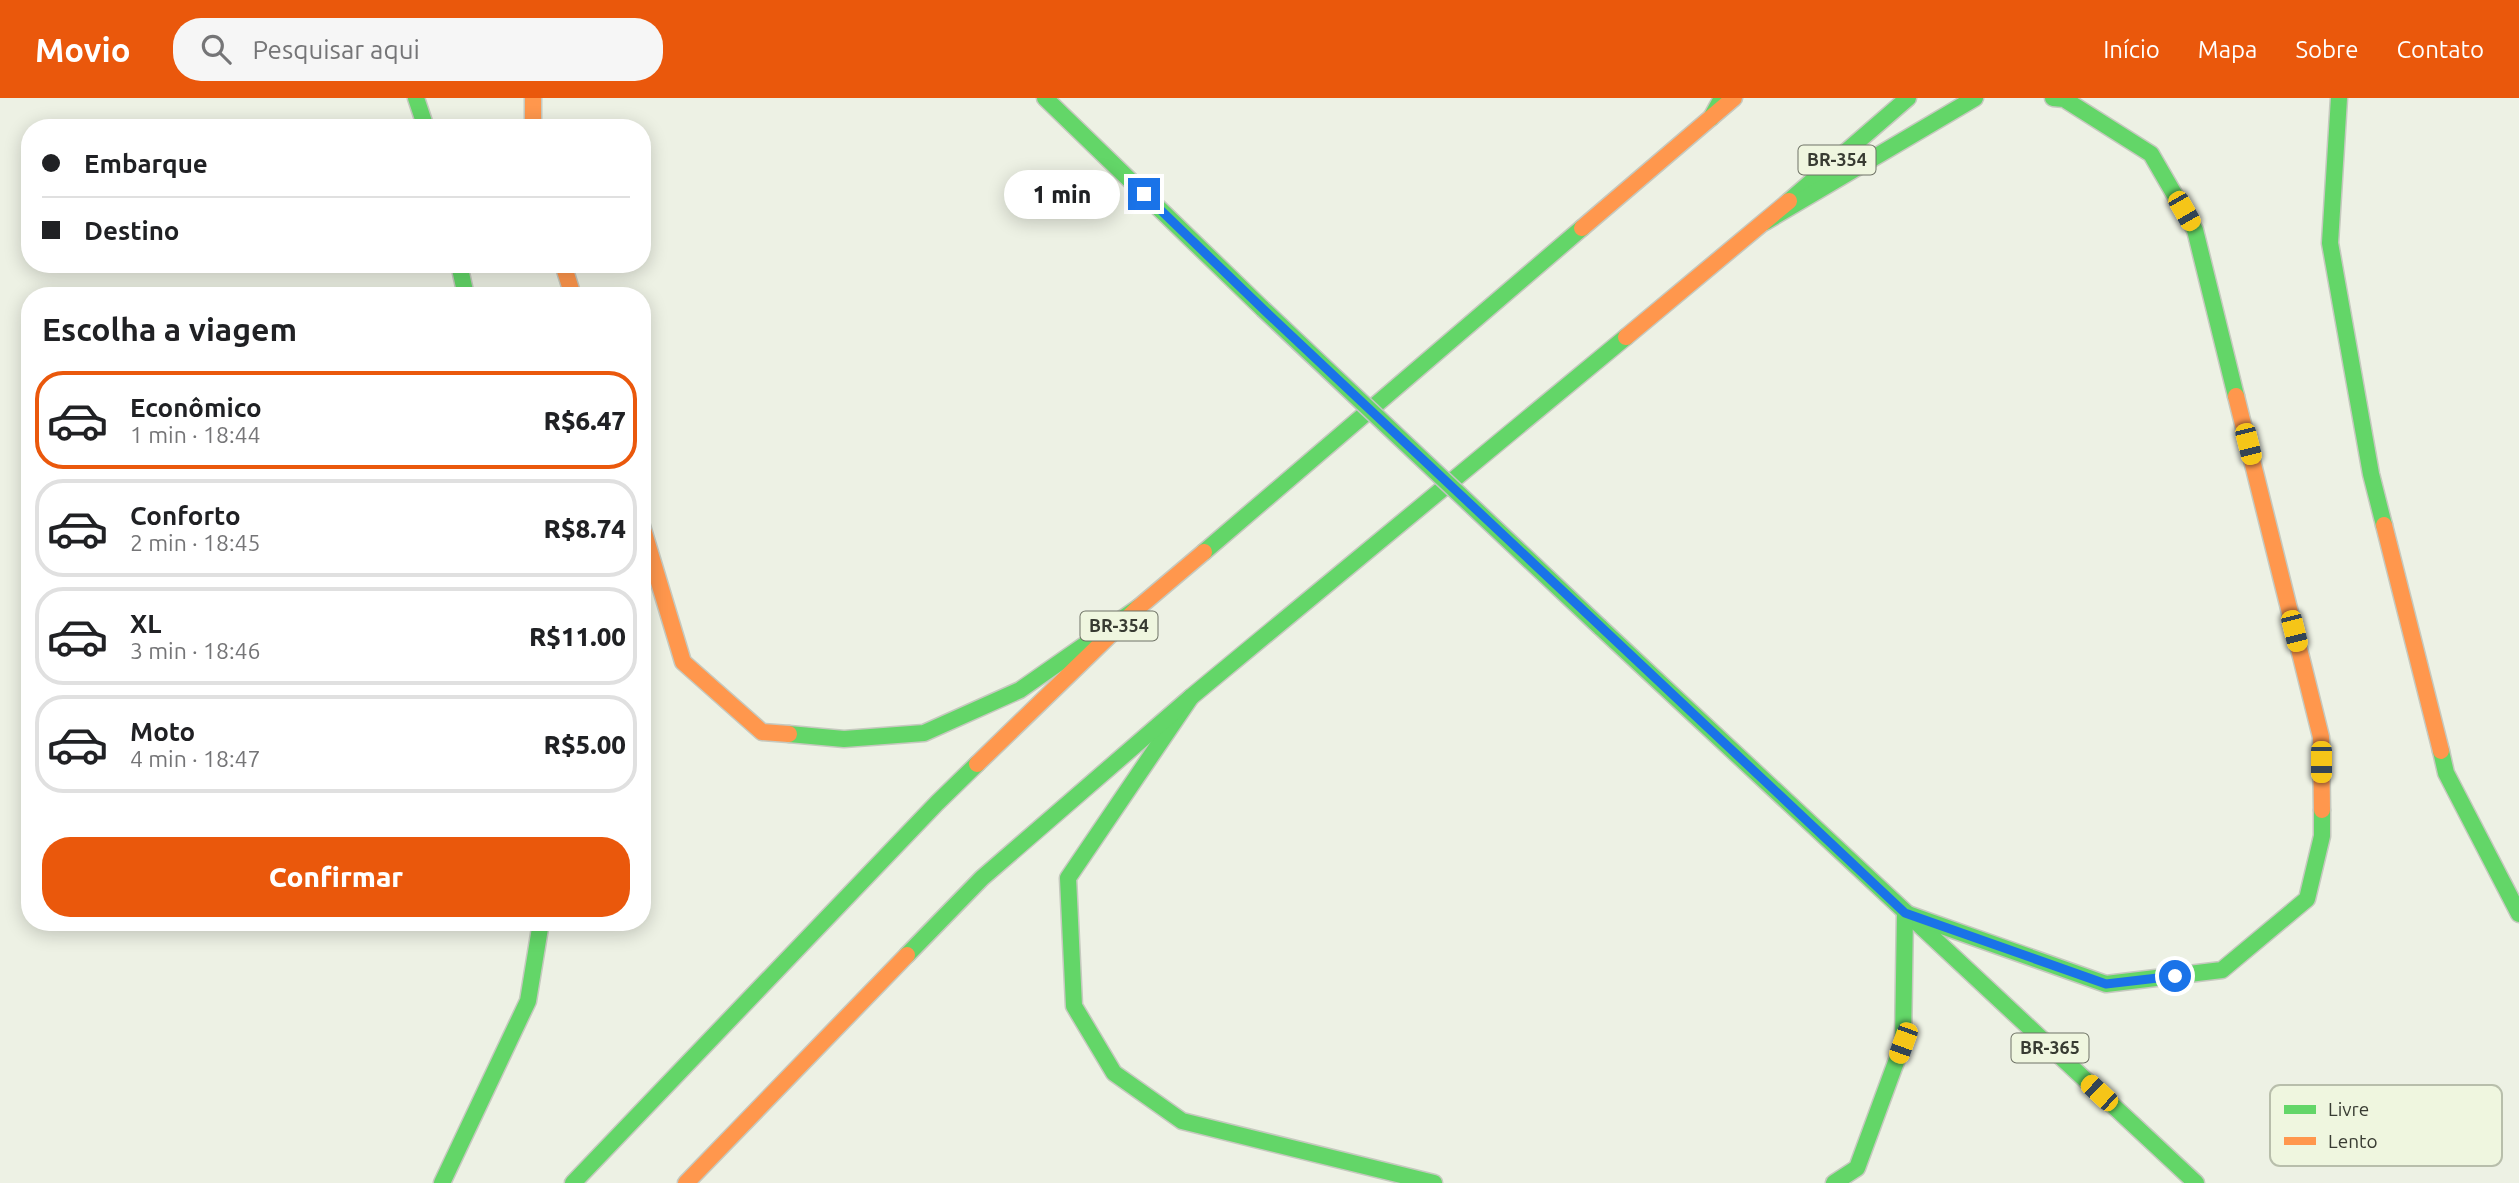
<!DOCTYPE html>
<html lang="pt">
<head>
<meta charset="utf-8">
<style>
  body { margin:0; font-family:Ubuntu,sans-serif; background:#f6f6f6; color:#202124; height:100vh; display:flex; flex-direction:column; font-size:26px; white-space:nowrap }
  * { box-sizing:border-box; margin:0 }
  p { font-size:23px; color:#757577 }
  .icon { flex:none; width:38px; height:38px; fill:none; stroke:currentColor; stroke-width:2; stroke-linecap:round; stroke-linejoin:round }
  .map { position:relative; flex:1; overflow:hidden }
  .details { position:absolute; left:21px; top:189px; width:630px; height:644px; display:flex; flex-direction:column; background:#fff; border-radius:28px; box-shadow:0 4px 18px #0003 }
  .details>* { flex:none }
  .hud { position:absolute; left:21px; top:21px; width:630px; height:154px; border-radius:28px; box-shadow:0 4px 18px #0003; display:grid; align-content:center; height:154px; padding:0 21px; background:#fff }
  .end { position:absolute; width:32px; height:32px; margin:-16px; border:9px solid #1a73e8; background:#fff; box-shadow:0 0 0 4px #fff }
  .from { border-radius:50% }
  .bubble { position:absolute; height:49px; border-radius:24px; background:#fff; box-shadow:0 4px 18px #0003; font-size:23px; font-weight:800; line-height:49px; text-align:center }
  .car { position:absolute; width:21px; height:42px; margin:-21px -10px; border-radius:9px; box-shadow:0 0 5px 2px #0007; background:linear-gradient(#f5c518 24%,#345 0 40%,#f5c518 0 76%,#345 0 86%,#f5c518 0) }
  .hud b { display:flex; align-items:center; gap:24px; height:66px; font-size:26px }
  .hud b+b { border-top:2px solid #e0e0e0 }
  .hud i { width:18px; height:18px; background:#202124 }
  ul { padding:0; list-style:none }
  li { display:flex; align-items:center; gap:21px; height:98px; margin:0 14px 10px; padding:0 7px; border:4px solid #e0e0e0; border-radius:28px }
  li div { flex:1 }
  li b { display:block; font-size:26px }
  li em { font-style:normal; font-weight:800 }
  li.selected { border-color:#ea580c }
  li>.icon { width:63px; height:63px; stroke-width:1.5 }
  h2 { padding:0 21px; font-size:32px; line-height:84px }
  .action { display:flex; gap:14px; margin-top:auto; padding:14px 21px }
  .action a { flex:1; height:80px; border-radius:28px; background:#ea580c; color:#fff; font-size:28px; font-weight:800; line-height:80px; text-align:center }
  header { display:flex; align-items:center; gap:42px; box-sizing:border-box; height:98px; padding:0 35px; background:#ea580c; color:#fff }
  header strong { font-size:33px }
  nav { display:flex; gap:38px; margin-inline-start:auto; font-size:24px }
  .search { width:490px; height:63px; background:#f6f6f6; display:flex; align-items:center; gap:18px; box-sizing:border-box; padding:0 24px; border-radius:28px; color:#757577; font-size:26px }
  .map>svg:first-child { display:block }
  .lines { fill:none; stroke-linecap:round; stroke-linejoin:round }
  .fast-casing { stroke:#c6c9bf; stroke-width:19 }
  .slow-casing { stroke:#c6c9bf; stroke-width:19 }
  .fast { stroke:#63d668; stroke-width:16 }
  .slow { stroke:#ff974d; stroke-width:16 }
  .fast-bridge-casing { stroke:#c4c5c4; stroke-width:19; stroke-linecap:butt }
  .fast-bridge { stroke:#63d668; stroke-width:16 }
  .route { stroke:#1a73e8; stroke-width:9 }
  .labels { text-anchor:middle; stroke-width:6; stroke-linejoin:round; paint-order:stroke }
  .shield { fill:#eff6df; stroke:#6f7366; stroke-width:2 }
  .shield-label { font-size:18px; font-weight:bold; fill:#383b32 }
  .key { fill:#eff6df; stroke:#b8beab; stroke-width:2 }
  .key-label { font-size:19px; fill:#383b32 }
</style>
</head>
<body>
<header>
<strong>Movio</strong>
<div class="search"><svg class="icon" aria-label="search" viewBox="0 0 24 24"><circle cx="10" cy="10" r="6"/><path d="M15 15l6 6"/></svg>Pesquisar aqui</div>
<nav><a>Início</a><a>Mapa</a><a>Sobre</a><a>Contato</a></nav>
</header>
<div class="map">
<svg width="2519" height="1085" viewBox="0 0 2519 1085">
  <rect width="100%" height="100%" fill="#edf1e4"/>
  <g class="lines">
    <defs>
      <g id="fast">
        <polyline points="416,0 426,30"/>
        <polyline points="1045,0 1263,211"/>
        <polyline points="2053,0 2064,1 2151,56 2195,132 2236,298"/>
        <polyline points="2339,0 2330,145 2371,376 2384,427"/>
        <polyline points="1711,20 1722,0"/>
        <polyline points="1789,103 1908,0"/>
        <polyline points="1765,124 1975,0"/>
        <polyline points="459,166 466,198"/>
        <polyline points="1204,454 1582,130"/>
        <polyline points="1600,529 2196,1085"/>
        <polyline points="1191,599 1068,780 1074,908 1114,975 1182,1023 1434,1085"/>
        <polyline points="789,636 844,641 924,635 1020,592 1139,509"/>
        <polyline points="2441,653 2446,675 2519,816"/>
        <polyline points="1905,815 2106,886 2222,872 2307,801 2322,738 2322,712"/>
        <polyline points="907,857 982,780 1191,599 1626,239"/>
        <polyline points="442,1085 528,903 541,824"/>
        <polyline points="573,1085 937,705 977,666"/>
        <polyline points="1834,1085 1857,1070 1903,945 1905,815"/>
      </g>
      <g id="slow">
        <polyline points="533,0 533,30"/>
        <polyline points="1582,130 1734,0"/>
        <polyline points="563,166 573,198"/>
        <polyline points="1626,239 1789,103"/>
        <polyline points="2236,298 2321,639 2322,712"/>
        <polyline points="2384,427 2441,653"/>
        <polyline points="642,428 683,564 762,634 789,636"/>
        <polyline points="977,666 1139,509 1204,454"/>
        <polyline points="686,1085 907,857"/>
      </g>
    </defs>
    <!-- fast casing -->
    <use href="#fast" class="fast-casing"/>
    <!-- slow casing -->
    <use href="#slow" class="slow-casing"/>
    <!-- fast -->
    <use href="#fast" class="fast"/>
    <!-- slow -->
    <use href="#slow" class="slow"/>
    <defs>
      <polyline id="fast-bridge" points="1263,211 1600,529"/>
    </defs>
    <!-- fast-bridge casing -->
    <use href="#fast-bridge" class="fast-bridge-casing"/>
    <!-- fast-bridge -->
    <use href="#fast-bridge" class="fast-bridge"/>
  </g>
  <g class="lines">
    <!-- route -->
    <polyline class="route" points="1144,96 1263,211 1905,815 2106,886 2175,878"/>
  </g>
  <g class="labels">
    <!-- shield labels -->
    <g class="shield">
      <rect x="1798.5" y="47.5" width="77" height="29" rx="5"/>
      <rect x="1080.5" y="513.5" width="77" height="29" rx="5"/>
      <rect x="2011.5" y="935.5" width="77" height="29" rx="5"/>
    </g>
    <g class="shield-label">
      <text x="1837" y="68">BR-354</text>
      <text x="1119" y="534">BR-354</text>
      <text x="2050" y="956">BR-365</text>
    </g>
  </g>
  <!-- legend -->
  <rect x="2270" y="987" width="232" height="81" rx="10" class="key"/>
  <rect x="2284" y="1007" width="32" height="9" fill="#63d668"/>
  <rect x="2284" y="1039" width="32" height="8" fill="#ff974d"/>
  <g class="key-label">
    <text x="2328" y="1018">Livre</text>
    <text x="2328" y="1050">Lento</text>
  </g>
</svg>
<i class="end from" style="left:2175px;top:878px"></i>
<i class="end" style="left:1144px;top:96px"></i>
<div class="bubble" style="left:1004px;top:72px;width:116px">1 min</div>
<i class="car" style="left:2184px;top:113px;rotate:150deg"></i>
<i class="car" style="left:2248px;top:346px;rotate:166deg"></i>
<i class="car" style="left:2294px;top:533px;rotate:166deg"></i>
<i class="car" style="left:2321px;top:664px;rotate:180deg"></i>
<i class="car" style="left:1903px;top:945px;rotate:200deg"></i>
<i class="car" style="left:2099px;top:995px;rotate:313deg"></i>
<div class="hud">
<b><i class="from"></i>Embarque</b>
<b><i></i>Destino</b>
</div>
<section class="details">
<h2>Escolha a viagem</h2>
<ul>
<li class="selected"><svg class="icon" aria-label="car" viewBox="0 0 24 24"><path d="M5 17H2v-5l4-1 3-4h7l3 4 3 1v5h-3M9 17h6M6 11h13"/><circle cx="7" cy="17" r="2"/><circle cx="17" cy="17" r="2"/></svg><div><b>Econômico</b><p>1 min · 18:44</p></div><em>R$6.47</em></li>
<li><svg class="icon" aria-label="car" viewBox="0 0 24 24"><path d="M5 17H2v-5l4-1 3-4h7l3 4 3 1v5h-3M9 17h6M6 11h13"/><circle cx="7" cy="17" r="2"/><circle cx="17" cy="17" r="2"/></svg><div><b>Conforto</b><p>2 min · 18:45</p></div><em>R$8.74</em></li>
<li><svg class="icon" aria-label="car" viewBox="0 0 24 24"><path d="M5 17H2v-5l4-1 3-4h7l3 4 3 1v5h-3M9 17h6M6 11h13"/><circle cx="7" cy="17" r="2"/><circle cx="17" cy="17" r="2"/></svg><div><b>XL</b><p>3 min · 18:46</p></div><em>R$11.00</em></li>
<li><svg class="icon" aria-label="car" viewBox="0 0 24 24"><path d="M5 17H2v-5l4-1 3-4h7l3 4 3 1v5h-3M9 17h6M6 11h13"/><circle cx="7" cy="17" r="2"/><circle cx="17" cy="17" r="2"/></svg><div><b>Moto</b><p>4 min · 18:47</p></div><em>R$5.00</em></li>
</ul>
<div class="action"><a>Confirmar</a></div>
</section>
</div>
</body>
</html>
